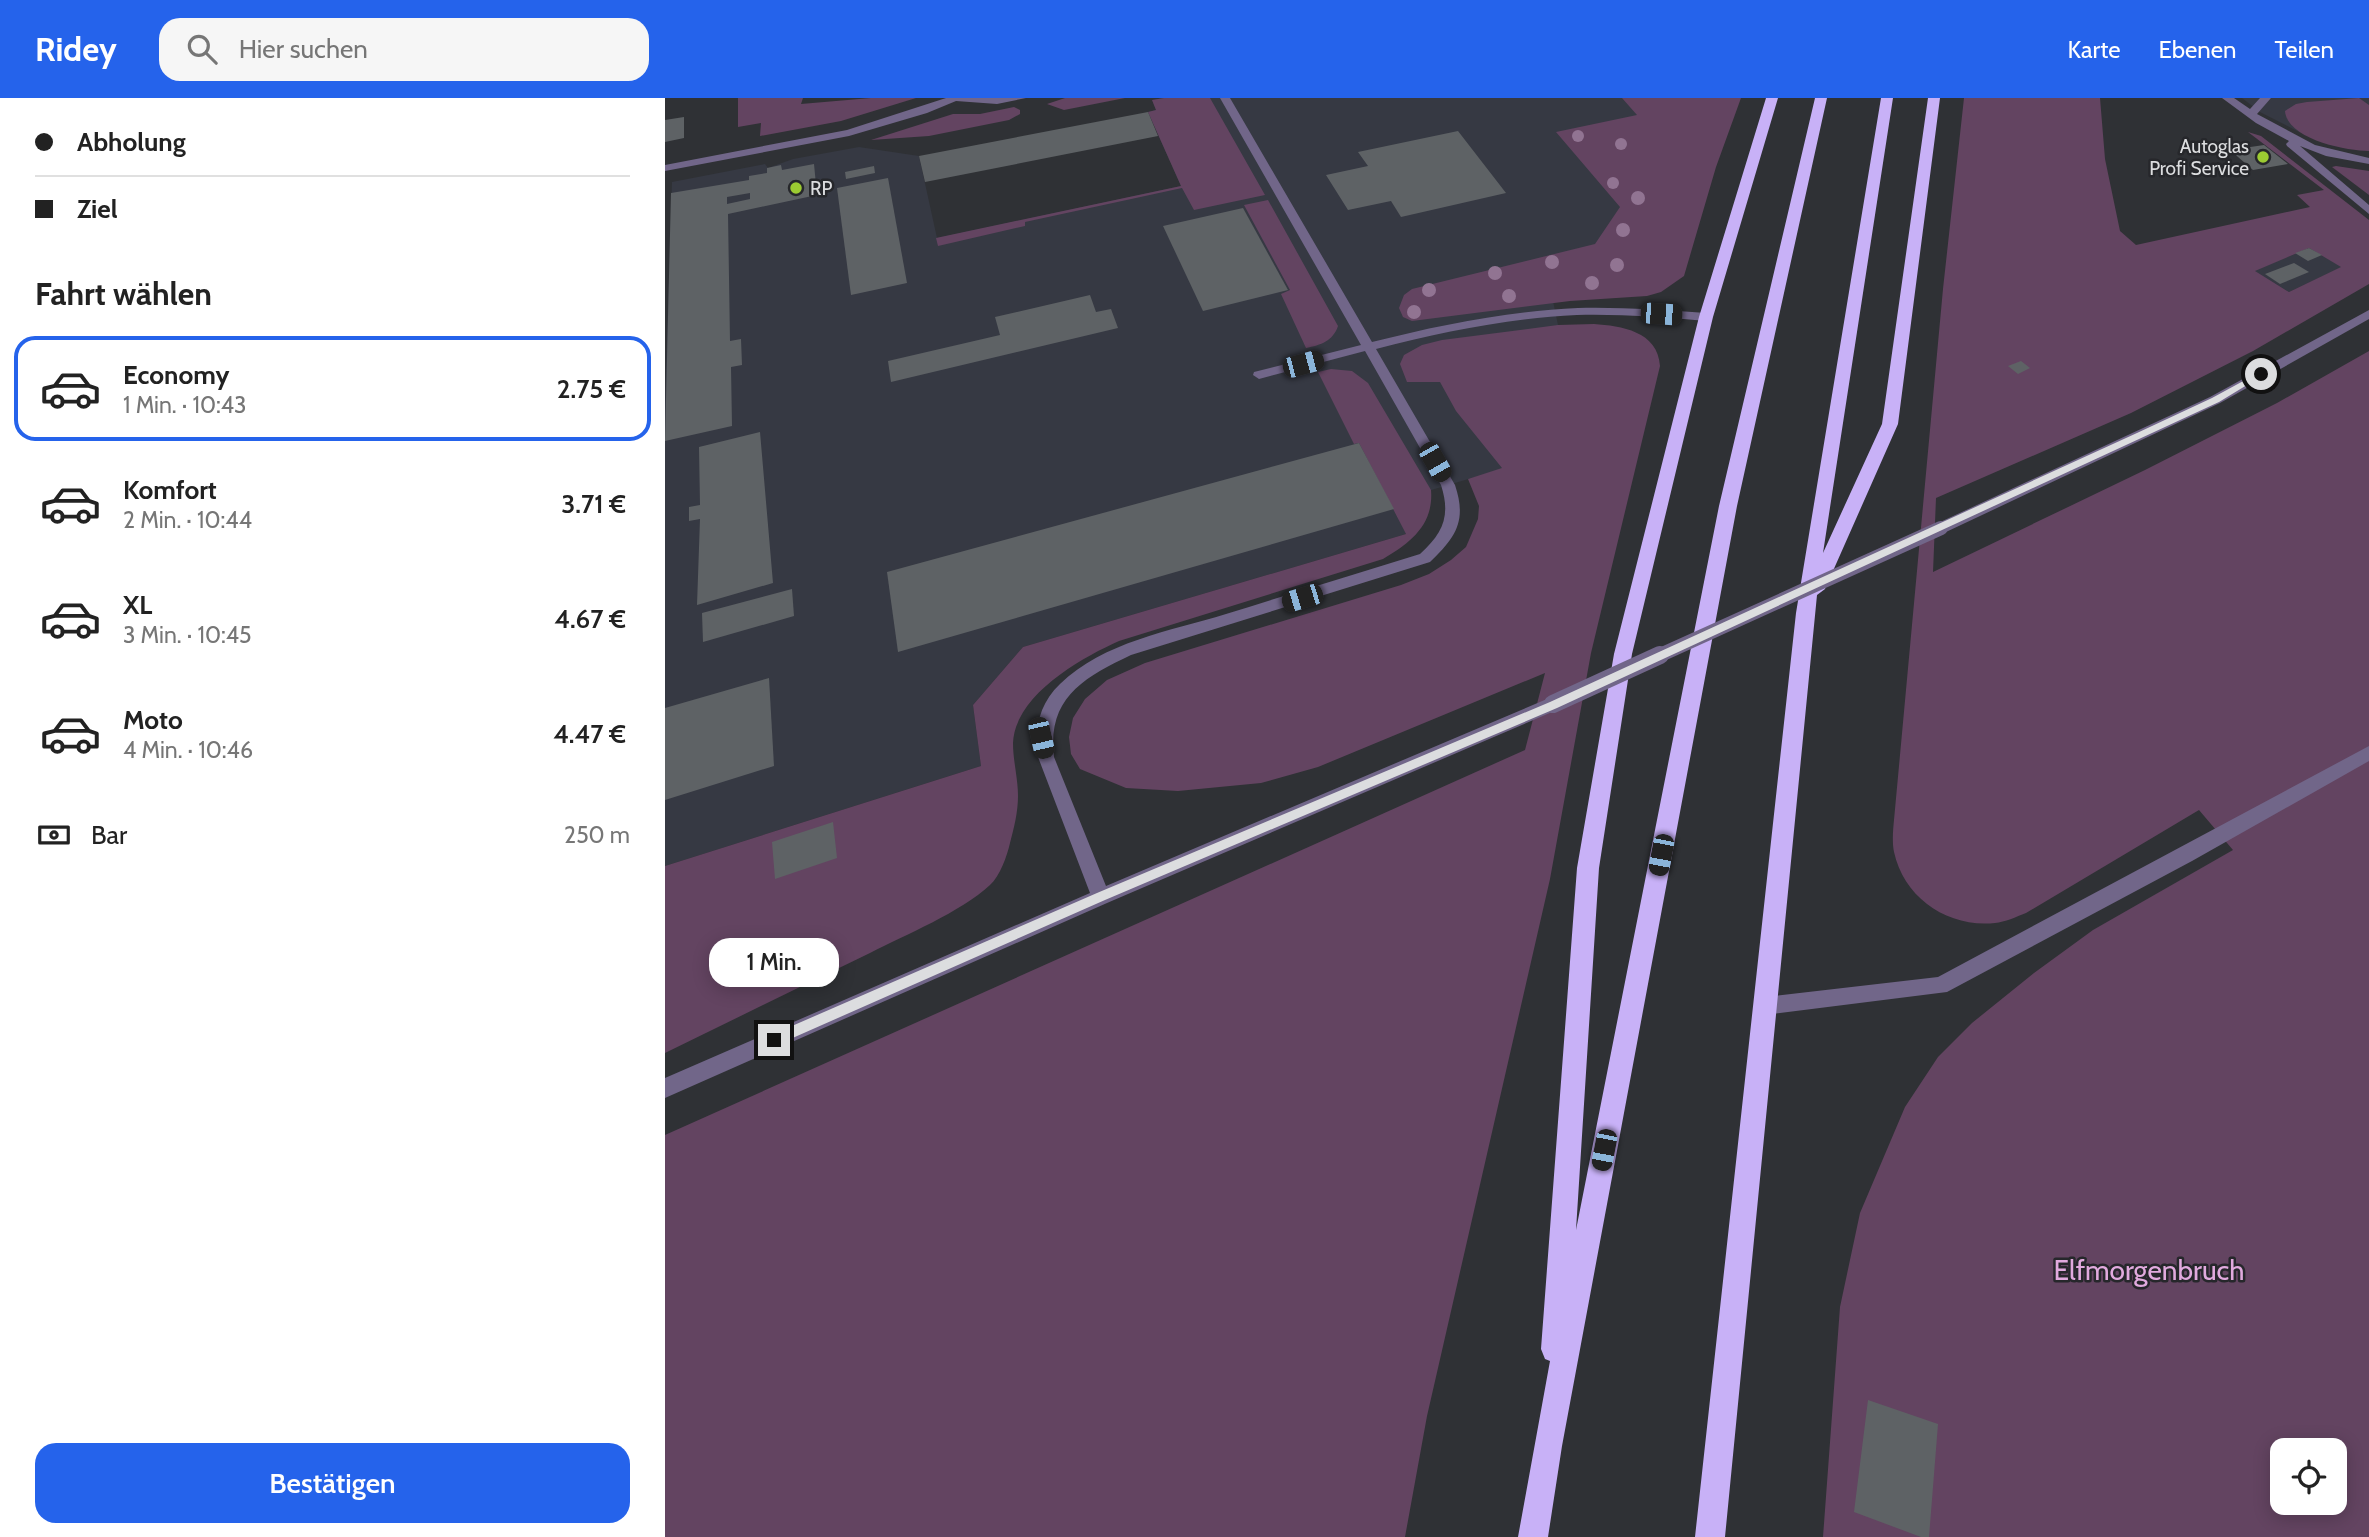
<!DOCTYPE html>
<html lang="de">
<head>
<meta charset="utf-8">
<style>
  body { margin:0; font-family:Cabin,sans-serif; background:#f6f6f6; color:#222; height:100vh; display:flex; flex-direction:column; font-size:26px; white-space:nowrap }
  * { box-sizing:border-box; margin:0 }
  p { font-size:23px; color:#767676 }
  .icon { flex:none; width:38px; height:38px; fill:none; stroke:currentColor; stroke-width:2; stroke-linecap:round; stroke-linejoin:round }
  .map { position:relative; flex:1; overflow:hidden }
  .details { display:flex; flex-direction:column; background:#fff; width:665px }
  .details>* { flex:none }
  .guide { display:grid; align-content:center; height:154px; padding:0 35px; background:#fff }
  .buttons { position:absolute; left:1605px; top:1340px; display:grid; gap:14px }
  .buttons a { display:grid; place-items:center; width:77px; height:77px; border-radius:14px; background:#fff; box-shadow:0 4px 18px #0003; font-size:35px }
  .end { position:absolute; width:32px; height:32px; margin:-16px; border:9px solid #dcdddf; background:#111; box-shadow:0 0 0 4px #111 }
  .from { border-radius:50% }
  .bubble { position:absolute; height:49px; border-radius:21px; background:#fff; box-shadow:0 4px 18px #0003; font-size:23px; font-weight:600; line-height:49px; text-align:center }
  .car { position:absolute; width:21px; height:42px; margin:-21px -10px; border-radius:9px; box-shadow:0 0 5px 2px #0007; background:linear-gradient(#222 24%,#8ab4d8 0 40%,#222 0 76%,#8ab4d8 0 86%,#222 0) }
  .guide b { display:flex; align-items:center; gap:24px; height:66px; font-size:26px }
  .guide b+b { border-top:2px solid #e0e0e0 }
  .guide i { width:18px; height:18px; background:#222 }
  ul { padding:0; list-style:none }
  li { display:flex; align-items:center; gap:21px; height:105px; margin:0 14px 10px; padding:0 21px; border:4px solid transparent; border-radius:21px }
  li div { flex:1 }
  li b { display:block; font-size:26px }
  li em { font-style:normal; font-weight:600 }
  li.current { border-color:#2563eb }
  li>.icon { width:63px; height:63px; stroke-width:1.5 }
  h2 { padding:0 35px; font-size:32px; line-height:84px }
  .pay { display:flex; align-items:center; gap:18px; height:77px; padding:0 35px; font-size:26px }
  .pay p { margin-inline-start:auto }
  .cta { display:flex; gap:14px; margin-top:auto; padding:14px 35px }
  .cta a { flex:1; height:80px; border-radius:21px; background:#2563eb; color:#fff; font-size:28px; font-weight:600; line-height:80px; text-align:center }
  header { display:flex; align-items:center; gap:42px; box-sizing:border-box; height:98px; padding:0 35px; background:#2563eb; color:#fff }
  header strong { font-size:33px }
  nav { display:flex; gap:38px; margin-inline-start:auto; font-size:24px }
  .search { width:490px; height:63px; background:#f6f6f6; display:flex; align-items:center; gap:18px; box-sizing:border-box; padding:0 24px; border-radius:21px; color:#767676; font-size:26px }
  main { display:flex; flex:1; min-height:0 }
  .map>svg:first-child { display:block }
  .built { fill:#363943 }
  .green { fill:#634461; fill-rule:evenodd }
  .building { fill:#5e6265; fill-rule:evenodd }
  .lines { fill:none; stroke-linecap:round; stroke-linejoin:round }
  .minor { fill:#716689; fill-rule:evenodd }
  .highway { fill:#c8b1f7; fill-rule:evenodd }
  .minor-bridge-far1 { stroke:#716689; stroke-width:14 }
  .minor-bridge { stroke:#716689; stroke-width:18 }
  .tree { fill:#917492 }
  .route { fill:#dcdddf }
  .poi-dot { fill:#9ccb32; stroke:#26272b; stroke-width:2.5 }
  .labels { text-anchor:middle; stroke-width:5; stroke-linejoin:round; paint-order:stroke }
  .far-poi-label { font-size:19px; fill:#dcdddf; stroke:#26272b; text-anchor:end }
  .near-park-label { font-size:28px; fill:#e1aade; stroke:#26272b }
</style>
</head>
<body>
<header>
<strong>Ridey</strong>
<div class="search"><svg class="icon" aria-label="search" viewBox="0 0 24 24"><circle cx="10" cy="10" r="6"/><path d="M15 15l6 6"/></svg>Hier suchen</div>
<nav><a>Karte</a><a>Ebenen</a><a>Teilen</a></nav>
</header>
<main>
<section class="details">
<div class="guide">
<b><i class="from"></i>Abholung</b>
<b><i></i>Ziel</b>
</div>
<h2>Fahrt wählen</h2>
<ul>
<li class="current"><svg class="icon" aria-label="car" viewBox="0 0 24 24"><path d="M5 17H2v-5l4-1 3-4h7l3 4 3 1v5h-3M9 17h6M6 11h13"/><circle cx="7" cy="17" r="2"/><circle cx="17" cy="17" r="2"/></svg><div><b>Economy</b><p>1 Min. · 10:43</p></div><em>2.75 €</em></li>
<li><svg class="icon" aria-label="car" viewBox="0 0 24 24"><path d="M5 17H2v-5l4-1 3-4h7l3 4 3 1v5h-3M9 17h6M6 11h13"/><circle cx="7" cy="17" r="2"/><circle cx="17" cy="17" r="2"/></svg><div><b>Komfort</b><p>2 Min. · 10:44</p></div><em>3.71 €</em></li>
<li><svg class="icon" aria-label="car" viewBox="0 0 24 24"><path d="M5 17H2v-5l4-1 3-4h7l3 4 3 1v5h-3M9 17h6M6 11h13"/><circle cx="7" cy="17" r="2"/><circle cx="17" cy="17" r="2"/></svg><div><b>XL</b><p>3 Min. · 10:45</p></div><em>4.67 €</em></li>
<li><svg class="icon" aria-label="car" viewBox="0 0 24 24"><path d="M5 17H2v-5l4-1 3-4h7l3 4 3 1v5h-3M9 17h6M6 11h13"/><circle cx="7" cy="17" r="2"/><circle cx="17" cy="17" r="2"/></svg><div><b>Moto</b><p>4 Min. · 10:46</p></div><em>4.47 €</em></li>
</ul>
<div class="pay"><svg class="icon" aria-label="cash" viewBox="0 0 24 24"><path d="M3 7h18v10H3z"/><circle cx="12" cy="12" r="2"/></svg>Bar<p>250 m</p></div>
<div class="cta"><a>Bestätigen</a></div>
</section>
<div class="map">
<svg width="1704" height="1439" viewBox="0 0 1704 1439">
  <rect width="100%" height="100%" fill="#2f3135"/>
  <!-- built -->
  <g class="built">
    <polygon points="499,0 1030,0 964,183 888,203 893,227 837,371 726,404 741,436 358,549 308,607 316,668 0,768 0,304 7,84 100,66 103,70 128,61 194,49 254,58 272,140 516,88 483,14 491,12 487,2"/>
    <polygon points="1577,0 1704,0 1704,53 1666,47 1640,37 1595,14"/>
    <polygon points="1644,150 1677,169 1624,194 1589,173"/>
  </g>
  <!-- green -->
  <g class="green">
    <polygon points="73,0 138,0 136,6 206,0 251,0 176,23 95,38 96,25 73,29"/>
    <polygon points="400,0 460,0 399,12 382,6"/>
    <polygon points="499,0 545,0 600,97 529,112 517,90 360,124 360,128 273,148 271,140 516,88 483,14 491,12 487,2"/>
    <polygon points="957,0 1076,0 1051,69 1019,178 996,194 982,198 905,203 747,223 738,219 734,210 739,197 747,191 930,146 955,109 891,34 972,17"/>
    <path d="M1299,0H1435L1440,61L1455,133L1471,147L1645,109L1632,97L1659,92L1583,34L1596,38L1704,122V186L1588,253L1466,315L1271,400L1268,474L1480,372L1612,305L1704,253V1439H1158L1175,1209L1195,1115L1240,1009L1273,959L1307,925L1369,875L1428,832L1568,752L1534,712L1361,815C1351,819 1340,824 1330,825C1283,830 1239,800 1229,754C1227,744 1228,732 1229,722L1278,191ZM1644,150L1676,169L1624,194L1590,173ZM1617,1353H1670V1405H1617Z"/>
    <path d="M1694,0L1704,7V53C1681,53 1622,41 1620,13L1631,6L1642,4Z"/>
    <polygon points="349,9 355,12 355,16 344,22 264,38 206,42 288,16 315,16"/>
    <polygon points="1671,68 1704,73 1704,97 1667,69"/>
    <path d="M603,102L673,228C668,243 656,247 641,250L616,196L625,192L579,107Z"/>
    <path d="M929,226C956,228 993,233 995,268L926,555L885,781L762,1318L740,1439H0V1037L860,652L880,575L653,669L596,685L513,693L461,690L415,671L406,656L404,639L408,620L420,601L442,582L480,565L736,487L764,476L786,462L801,449L813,421L814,408L803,381L837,370L791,313L775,284H742L735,266L739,257L757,247L777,242L893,227Z"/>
    <path d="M666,271L687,273L703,285L766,392C769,427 745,445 718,461L454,543C416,560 350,597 348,645C348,663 353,680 353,698C353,714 349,730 345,745C342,758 335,778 325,787C296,814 240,837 205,855C136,888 68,922 0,955V768L316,668L308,607L358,549L741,436L694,345L689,346L653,274Z"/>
  </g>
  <!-- building -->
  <g class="building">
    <polygon points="483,14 493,38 260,84 254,58"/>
    <polygon points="19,19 19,40 0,44 0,22"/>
    <polygon points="793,33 841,95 736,119 726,103 683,112 661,77 703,68 693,54"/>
    <polygon points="1599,47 1623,66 1588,72 1565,52"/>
    <path d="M149,66L152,97L63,116L65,243L76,241L77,267L66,269L67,328L0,343L6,95L84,82V78L102,75V70L116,67L117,72ZM85,95V101L62,106V99Z"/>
    <polygon points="209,68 210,75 181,81 180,74"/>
    <polygon points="223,80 242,185 186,197 172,90"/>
    <polygon points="578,110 623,192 538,213 498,128"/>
    <polygon points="1644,150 1657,157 1643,163 1630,155"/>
    <polygon points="1629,165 1644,174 1615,186 1600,176"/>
    <polygon points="425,197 431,214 446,211 453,230 226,284 223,263 335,237 330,219"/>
    <polygon points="1356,263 1365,270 1353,276 1343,268"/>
    <polygon points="95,334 108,485 32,507 35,421 24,423 24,409 35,407 34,349"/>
    <polygon points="694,345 729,411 233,554 222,474"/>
    <polygon points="127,491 129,518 38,544 37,515"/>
    <polygon points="104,580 109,668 0,702 0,610"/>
    <polygon points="168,724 172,760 110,781 107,744"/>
    <polygon points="1203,1302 1273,1326 1264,1439 1256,1439 1189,1414"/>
  </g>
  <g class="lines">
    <!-- minor -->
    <g class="minor">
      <polygon points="281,0 361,0 332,6 291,3 262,15 184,38 0,73 0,67 182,32"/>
      <path d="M555,0H565L707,244C774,227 843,213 913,210C955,209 998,212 1041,215L1047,219L1041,223C998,219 955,216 912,217C844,220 777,234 711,251L790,387C802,423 791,439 765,464L466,557C418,580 382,600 389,659L441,788L882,601H894L896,606L894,611L442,805L0,1000V980L425,795L373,659C369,631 374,606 395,586C438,544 505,533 561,516C625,496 690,476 755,456C778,435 786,418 776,387L700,253L594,281L588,277L589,274L696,247Z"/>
      <polygon points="1557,0 1569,0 1585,11 1595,0 1606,0 1592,16 1650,47 1704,60 1704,66 1661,58 1635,48 1704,107 1704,116 1622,48 1621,46 1624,43 1591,25"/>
      <polygon points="1704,212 1704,221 1555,305 1281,434 1271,434 1269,430 1271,426 1545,299"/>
      <polygon points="1704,648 1704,663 1527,763 1282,894 1099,917 1092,915 1089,908 1092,901 1099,899 1273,879"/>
    </g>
    <!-- highway -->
    <g class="highway">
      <polygon points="1101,0 1113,0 1048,219 967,556 934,770 911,1132 1054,408 1150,0 1162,0 1072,408 897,1348 883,1439 853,1439 885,1263 880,1261 876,1251 912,770 949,556 1034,219"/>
      <polygon points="1216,0 1228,0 1158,455 1217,326 1263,0 1275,0 1233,326 1160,491 1152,497 1060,1439 1030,1439 1131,515"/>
    </g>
    <!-- minor-bridge-far1 -->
    <polyline class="minor-bridge-far1" points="991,559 1276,430"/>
    <!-- minor-bridge -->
    <polyline class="minor-bridge" points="888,606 995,557"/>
  </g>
  <!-- trees -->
  <g class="tree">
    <circle cx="913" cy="38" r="6"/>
    <circle cx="956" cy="46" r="6"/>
    <circle cx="948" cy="85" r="6"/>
    <circle cx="973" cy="100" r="7"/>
    <circle cx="958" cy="132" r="7"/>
    <circle cx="887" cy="164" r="7"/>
    <circle cx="952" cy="167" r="7"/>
    <circle cx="830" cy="175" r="7"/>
    <circle cx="927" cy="185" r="7"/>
    <circle cx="764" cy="192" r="7"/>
    <circle cx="844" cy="198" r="7"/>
    <circle cx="749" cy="214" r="7"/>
  </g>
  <!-- route -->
  <polygon class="route" points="1593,275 1600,276 1554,304 892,610 440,802 114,946 104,946 104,938 432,795 885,604 1472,335 1547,300"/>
  <!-- markers -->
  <g class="poi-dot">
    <circle cx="1598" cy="59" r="7"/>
    <circle cx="131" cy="90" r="7"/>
  </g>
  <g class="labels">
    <!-- far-poi labels -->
    <g class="far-poi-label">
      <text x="1584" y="55">Autoglas<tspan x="1584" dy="22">Profi Service</tspan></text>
      <text x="145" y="97" text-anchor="start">RP</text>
    </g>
    <!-- near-park labels -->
    <g class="near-park-label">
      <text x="1484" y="1182">Elfmorgenbruch</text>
    </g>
  </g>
</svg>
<div class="buttons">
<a><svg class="icon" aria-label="locate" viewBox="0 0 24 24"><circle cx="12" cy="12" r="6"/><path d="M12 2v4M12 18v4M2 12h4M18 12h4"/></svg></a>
</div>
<i class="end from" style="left:1596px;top:276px"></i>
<i class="end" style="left:109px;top:942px"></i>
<div class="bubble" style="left:44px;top:840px;width:130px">1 Min.</div>
<i class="car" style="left:996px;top:216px;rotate:94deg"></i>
<i class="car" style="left:638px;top:266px;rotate:75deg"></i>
<i class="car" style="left:770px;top:364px;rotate:150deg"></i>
<i class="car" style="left:637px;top:500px;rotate:253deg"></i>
<i class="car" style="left:376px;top:640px;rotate:167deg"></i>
<i class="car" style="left:996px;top:757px;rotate:191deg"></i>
<i class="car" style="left:939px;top:1052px;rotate:191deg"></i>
</div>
</main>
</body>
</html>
